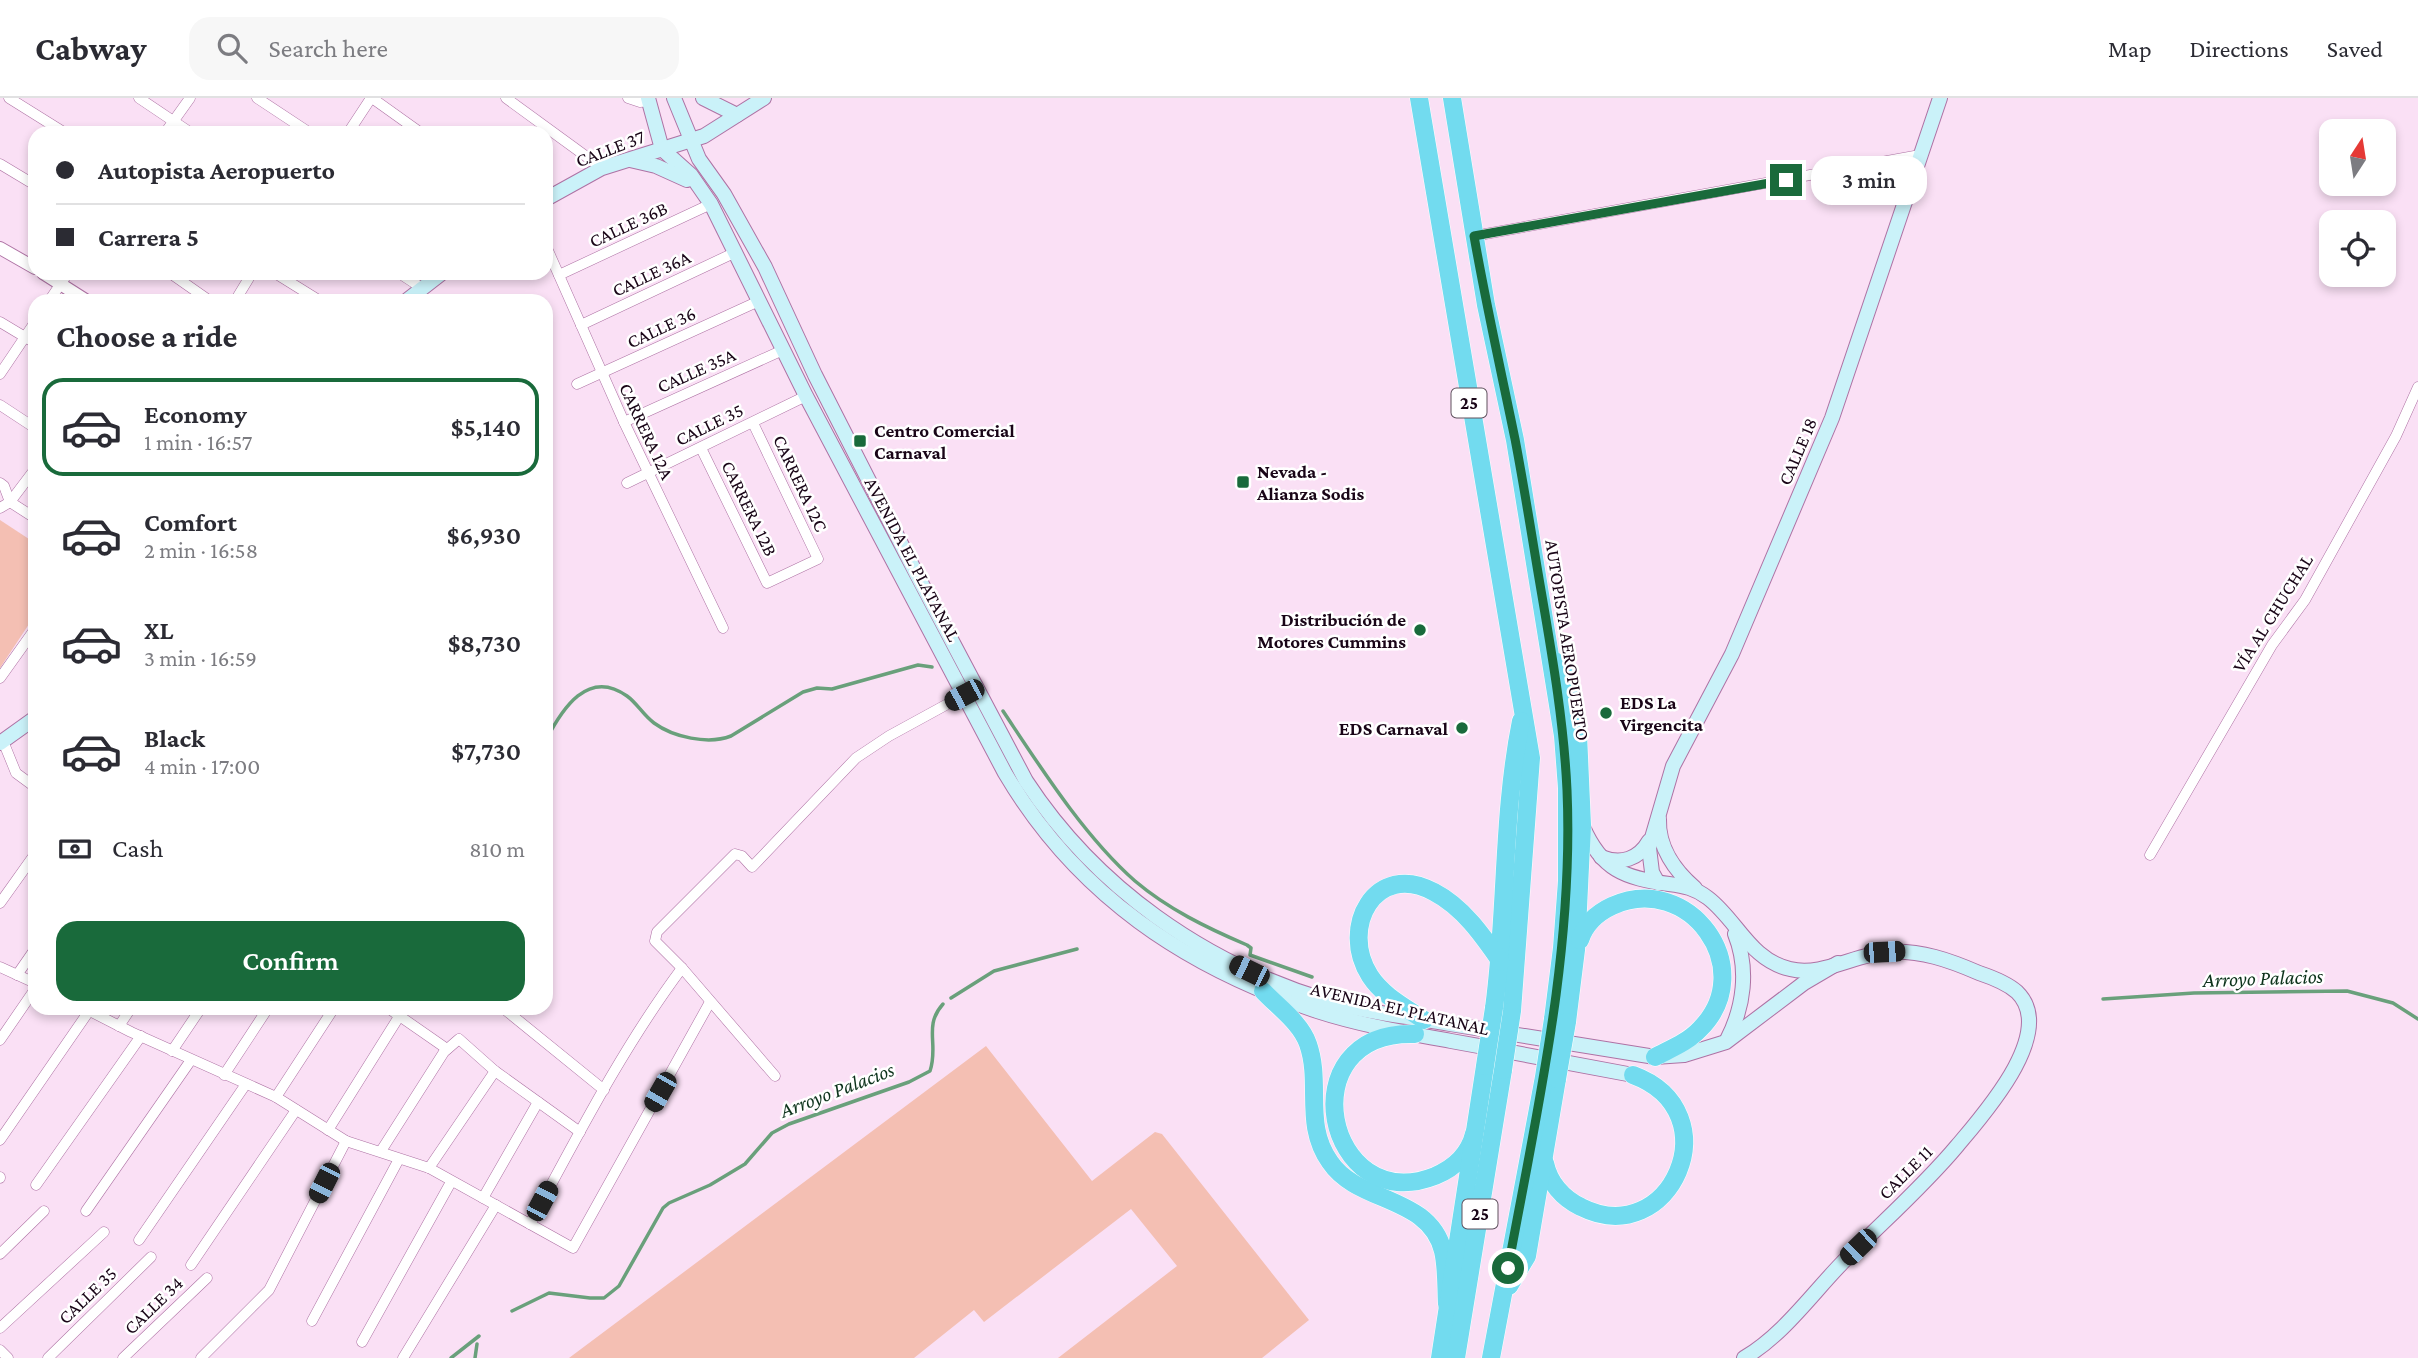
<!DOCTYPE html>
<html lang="en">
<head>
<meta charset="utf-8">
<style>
  body { margin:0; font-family:"Crimson Pro",serif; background:#f7f7f7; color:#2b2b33; height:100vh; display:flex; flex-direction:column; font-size:26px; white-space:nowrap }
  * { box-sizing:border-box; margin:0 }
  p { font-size:23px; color:#7c7c81 }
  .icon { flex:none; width:38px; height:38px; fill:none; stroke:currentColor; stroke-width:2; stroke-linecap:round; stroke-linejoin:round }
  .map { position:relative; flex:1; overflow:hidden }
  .drawer { position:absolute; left:28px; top:196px; width:525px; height:721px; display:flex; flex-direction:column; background:#fff; border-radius:21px; box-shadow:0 4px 10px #0003 }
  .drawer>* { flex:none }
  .hud { position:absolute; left:28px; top:28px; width:525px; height:154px; border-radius:21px; box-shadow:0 4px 10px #0003; display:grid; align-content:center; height:154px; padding:0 28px; background:#fff }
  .needle { width:46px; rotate:12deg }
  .tools { position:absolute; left:2319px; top:21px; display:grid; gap:14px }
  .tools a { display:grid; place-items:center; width:77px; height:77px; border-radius:14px; background:#fff; box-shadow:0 4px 10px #0003; font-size:35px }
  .end { position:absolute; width:32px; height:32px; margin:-16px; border:9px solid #196a3b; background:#fff; box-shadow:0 0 0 4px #fff }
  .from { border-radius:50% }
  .bubble { position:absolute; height:49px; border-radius:21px; background:#fff; box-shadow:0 4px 10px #0003; font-size:23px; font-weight:600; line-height:49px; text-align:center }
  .car { position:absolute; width:21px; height:42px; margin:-21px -10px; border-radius:9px; box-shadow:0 0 5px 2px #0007; background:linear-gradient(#222 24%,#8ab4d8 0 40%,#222 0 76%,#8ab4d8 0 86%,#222 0) }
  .hud b { display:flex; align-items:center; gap:24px; height:66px; font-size:26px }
  .hud b+b { border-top:2px solid #e1e1e2 }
  .hud i { width:18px; height:18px; background:#2b2b33 }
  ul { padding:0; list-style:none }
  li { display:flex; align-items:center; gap:21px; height:98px; margin:0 14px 10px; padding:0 14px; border:4px solid transparent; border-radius:21px }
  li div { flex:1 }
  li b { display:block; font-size:26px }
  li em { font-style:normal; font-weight:600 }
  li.selected { border-color:#196a3b }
  li>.icon { width:63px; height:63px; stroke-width:1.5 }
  h2 { padding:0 28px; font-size:32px; line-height:84px }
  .pay { display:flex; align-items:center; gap:18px; height:77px; padding:0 28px; font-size:26px }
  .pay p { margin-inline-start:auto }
  .action { display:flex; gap:14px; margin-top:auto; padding:14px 28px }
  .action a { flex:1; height:80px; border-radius:21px; background:#196a3b; color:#fff; font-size:28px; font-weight:600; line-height:80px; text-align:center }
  header { display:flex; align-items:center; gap:42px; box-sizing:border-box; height:98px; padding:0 35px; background:#fff; border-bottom:2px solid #e1e1e2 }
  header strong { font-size:33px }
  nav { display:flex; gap:38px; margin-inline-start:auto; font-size:24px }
  .search { width:490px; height:63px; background:#f7f7f7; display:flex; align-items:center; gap:18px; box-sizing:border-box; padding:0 24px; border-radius:21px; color:#7c7c81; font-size:26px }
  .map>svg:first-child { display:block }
  .green { fill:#f4bfb3 }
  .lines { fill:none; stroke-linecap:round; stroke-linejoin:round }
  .stream { stroke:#69a07b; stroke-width:3.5 }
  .minor-casing { stroke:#ae72a4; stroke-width:11 }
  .tertiary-casing { stroke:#ae72a4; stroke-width:14 }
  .secondary-casing { stroke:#ae72a4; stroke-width:16 }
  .trunk-casing { stroke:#fff; stroke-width:19 }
  .minor { stroke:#fff; stroke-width:10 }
  .tertiary { stroke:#fff; stroke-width:12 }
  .secondary { stroke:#caf2f9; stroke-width:14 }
  .trunk { stroke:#72dbef; stroke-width:18 }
  .trunk-bridge-casing { stroke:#fff; stroke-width:19; stroke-linecap:butt }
  .trunk-bridge { stroke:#72dbef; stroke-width:18 }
  .route { stroke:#196a3b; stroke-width:9 }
  .poi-dot { fill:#196a3b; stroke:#fff; stroke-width:2.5 }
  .labels { text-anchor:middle; stroke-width:5; stroke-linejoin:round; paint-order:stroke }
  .shield { fill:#fff; stroke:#5e505d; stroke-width:2 }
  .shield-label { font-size:18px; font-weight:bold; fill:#190517 }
  .street-label { font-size:19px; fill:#190517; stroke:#fff }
  .poi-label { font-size:19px; font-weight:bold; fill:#190517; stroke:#fff; text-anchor:start }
  .water-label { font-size:21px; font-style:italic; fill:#0c321b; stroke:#fff }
</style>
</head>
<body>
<header>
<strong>Cabway</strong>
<div class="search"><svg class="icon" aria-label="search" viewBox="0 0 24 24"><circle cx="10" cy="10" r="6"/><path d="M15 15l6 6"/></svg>Search here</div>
<nav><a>Map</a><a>Directions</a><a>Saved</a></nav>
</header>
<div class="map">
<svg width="2418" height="1260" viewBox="0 0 2418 1260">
  <rect width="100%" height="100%" fill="#fae0f5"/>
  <!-- green -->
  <g class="green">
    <polygon points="0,422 35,445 35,517 0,570"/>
    <polygon points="986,948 1092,1083 1155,1034 1162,1036 1309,1222 1262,1260 1058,1260 1177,1168 1131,1111 984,1224 974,1212 914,1260 569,1260"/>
  </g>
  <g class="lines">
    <!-- stream -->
    <g class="stream">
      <path d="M1003,613C1041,670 1084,738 1135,783C1168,811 1207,830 1247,847L1251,850L1250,857L1312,879"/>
      <path d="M546,642C562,611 588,570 627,598C637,605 643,617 654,625C673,639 708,647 731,638L803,594L817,590L832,591L918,567L932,569"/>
      <polyline points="951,900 994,873 1077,851"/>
      <polyline points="2103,901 2194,895 2347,893 2393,905 2418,921"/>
      <path d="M512,1213L549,1195L590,1200H604L619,1188L663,1110L669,1105L710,1087L745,1066L772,1035L789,1026L909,984L930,973C939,947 923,928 943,906"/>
      <polyline points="451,1260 479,1238"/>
      <polyline points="475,1260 477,1246"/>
    </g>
    <defs>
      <g id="minor">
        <polyline points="9,0 65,35"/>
        <polyline points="139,0 191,35"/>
        <polyline points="257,0 310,35"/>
        <polyline points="372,0 421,35"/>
        <polyline points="506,0 602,70"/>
        <polyline points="628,0 640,4 649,3"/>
        <polyline points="165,35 190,0"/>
        <polyline points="348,35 371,0"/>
        <polyline points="0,66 35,87"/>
        <polyline points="1474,138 1920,57"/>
        <polyline points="546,148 624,324 723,530"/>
        <polyline points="170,175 210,203"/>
        <polyline points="275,175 320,203"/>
        <polyline points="399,175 422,190"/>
        <polyline points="559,177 711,106"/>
        <polyline points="49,203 68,175"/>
        <polyline points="235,203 252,175"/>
        <polyline points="0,224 35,245"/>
        <polyline points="581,227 736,154"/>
        <polyline points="0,276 35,224"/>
        <polyline points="577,286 759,203"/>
        <polyline points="0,307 35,330"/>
        <polyline points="624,324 783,252"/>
        <polyline points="701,350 767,485 818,461 753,325"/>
        <polyline points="0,385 4,388 10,404 35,420"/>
        <polyline points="627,385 806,298"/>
        <polyline points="0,410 10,404 35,371"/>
        <polyline points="0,580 35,531"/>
        <polyline points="3,643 16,675 35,689"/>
        <polyline points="2150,757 2272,547 2305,502 2396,338 2418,289"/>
        <polyline points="0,805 35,756"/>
        <polyline points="0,869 35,885"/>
        <polyline points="17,877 35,851"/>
        <polyline points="84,910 131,934 276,999 346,1043 429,1070 573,1150 710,904"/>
        <polyline points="388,910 447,951"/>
        <polyline points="503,910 604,992"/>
        <polyline points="119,928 131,910"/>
        <polyline points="0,942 35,891"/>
        <polyline points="172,953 201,910"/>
        <polyline points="224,977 268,910"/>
        <polyline points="775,978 682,870 655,843 657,834 735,756 742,758 752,769 856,660 889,638 964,597"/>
        <polyline points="276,999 334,910"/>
        <polyline points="328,1032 400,917"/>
        <polyline points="0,1042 89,913"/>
        <polyline points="381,1053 444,954 459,941 495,973 580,1034"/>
        <polyline points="429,1070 495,973"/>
        <polyline points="0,1080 0,1079"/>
        <polyline points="36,1087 141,938"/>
        <polyline points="483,1100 538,1004"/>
        <polyline points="86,1113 191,962"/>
        <path d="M530,1126C577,1039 623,949 682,870"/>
        <polyline points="139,1142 246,986"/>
        <polyline points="0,1156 44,1113"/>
        <polyline points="191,1167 296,1012"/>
        <polyline points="312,1223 399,1061"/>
        <polyline points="0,1230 104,1134"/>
        <polyline points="362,1244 451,1084"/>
        <polyline points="0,1252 8,1260"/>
        <polyline points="48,1260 151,1159"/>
        <polyline points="123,1260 207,1180"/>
        <polyline points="201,1260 269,1192 346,1043"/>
        <polyline points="403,1260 496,1107"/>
      </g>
      <g id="tertiary">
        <polyline points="0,150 35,170"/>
        <polyline points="43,175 87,203"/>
      </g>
      <g id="secondary">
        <path d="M648,0L662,51L691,77L711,106L806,298L1005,675C1077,797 1185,869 1317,913C1360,927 1407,935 1451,943C1512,954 1573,966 1633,977"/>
        <path d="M674,0L699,61L724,96L765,169L815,277L917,477L1026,683C1096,790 1204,865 1325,902C1362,914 1411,919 1450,926C1518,937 1586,948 1655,959L1684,957L1726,944L1804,885L1838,865"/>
        <polyline points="703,0 737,17"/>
        <polyline points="630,62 656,68 687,82"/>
        <polyline points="546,101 602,70 704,38 764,0"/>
        <polyline points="406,203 442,175"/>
        <polyline points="0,645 35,620"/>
        <path d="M1659,721C1658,749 1675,773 1695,790"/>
        <path d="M1583,729C1602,772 1624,780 1669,786C1684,788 1695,790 1708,800C1737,822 1750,862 1790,871C1822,879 1855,856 1888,854C1921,852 1949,862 1979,875C1991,879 2007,885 2017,894C2058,934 1983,1017 1957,1048C1922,1090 1880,1126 1842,1165C1811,1197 1783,1237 1744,1260"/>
        <path d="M1601,759C1621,767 1639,761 1649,743"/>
        <polyline points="1658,785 1652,774 1649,750 1673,668 1732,556 1832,320 1940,0"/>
        <path d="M1727,942C1744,909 1749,871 1735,836"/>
      </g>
      <g id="trunk">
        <polyline points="1419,0 1531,660 1512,913"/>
        <polyline points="1452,0 1486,207 1515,342 1563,638 1567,690 1567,783 1562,850 1553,921"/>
        <polyline points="1557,564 1572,590 1578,636 1582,727 1576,852 1567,924"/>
        <path d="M1580,842C1585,826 1597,815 1612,808C1689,773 1760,871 1700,931C1688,944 1670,951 1655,959"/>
        <path d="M1263,893C1278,909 1301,925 1308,946C1322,986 1303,1026 1330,1064C1358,1106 1429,1097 1443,1153C1447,1170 1446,1189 1447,1206"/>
        <path d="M1494,910C1507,815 1502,717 1521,623"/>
        <path d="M1424,922C1405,909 1383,898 1370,878C1339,830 1375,762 1434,794C1463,809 1483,838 1501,864"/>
        <path d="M1415,936C1286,932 1326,1121 1435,1078C1454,1070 1469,1056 1474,1036"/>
        <path d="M1545,1065C1549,1084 1562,1100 1581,1109C1670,1154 1733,1014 1633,977"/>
        <polyline points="1509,1188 1527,1158 1557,981"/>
        <polyline points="1440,1260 1485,968"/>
        <polyline points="1456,1260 1503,972"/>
        <polyline points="1491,1260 1544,979"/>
      </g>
    </defs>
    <!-- minor casing -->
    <use href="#minor" class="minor-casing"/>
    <!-- tertiary casing -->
    <use href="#tertiary" class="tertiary-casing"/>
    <!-- secondary casing -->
    <use href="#secondary" class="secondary-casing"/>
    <!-- trunk casing -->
    <use href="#trunk" class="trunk-casing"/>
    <!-- minor -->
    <use href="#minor" class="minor"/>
    <!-- tertiary -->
    <use href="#tertiary" class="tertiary"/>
    <!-- secondary -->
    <use href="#secondary" class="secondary"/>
    <!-- trunk -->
    <use href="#trunk" class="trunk"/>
    <defs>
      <g id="trunk-bridge">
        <polyline points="1485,968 1494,910"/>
        <polyline points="1503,972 1512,913"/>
        <polyline points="1544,979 1553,921"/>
        <polyline points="1557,981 1567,924"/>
      </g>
    </defs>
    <!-- trunk-bridge casing -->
    <use href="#trunk-bridge" class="trunk-bridge-casing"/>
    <!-- trunk-bridge -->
    <use href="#trunk-bridge" class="trunk-bridge"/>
  </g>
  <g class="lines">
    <!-- route -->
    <path class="route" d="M1508,1170C1537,1012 1574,854 1567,692C1564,627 1553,562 1542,498C1533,446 1525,393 1515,341C1501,273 1486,206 1474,138L1786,82"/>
  </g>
  <!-- markers -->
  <g class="poi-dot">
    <rect x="853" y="336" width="14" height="14" rx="3.5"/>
    <rect x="1236" y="377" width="14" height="14" rx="3.5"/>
    <circle cx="1420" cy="532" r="7"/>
    <circle cx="1606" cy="615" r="7"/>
    <circle cx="1462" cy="630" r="7"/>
  </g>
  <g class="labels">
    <!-- shield labels -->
    <g class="shield">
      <rect x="1451.5" y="290.5" width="35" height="29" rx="5"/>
      <rect x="1462.5" y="1101.5" width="35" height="29" rx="5"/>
    </g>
    <g class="shield-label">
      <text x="1469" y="311">25</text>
      <text x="1480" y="1122">25</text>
    </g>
    <!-- street labels -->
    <g class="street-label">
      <text transform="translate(610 50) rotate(-21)" y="7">CALLE 37</text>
      <text transform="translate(628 126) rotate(-25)" y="7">CALLE 36B</text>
      <text transform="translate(651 175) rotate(-25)" y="7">CALLE 36A</text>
      <text transform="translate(661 229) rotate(-25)" y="7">CALLE 36</text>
      <text transform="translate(696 272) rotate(-24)" y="7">CALLE 35A</text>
      <text transform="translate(709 326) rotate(-26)" y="7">CALLE 35</text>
      <text transform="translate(647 333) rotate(65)" y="7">CARRERA 12A</text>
      <text transform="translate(1797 353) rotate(-67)" y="7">CALLE 18</text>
      <text transform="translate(801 385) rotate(65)" y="7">CARRERA 12C</text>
      <text transform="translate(750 410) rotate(64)" y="7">CARRERA 12B</text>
      <text transform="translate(913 461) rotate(62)" y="7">AVENIDA EL PLATANAL</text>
      <text transform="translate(2272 515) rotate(-58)" y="7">VÍA AL CHUCHAL</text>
      <text transform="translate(1568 542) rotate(81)" y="7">AUTOPISTA AEROPUERTO</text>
      <text transform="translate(1400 910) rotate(13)" y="7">AVENIDA EL PLATANAL</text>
      <text transform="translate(1905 1074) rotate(-45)" y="7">CALLE 11</text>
      <text transform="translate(87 1197) rotate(-44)" y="7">CALLE 35</text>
      <text transform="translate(153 1207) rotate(-44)" y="7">CALLE 34</text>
    </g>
    <!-- poi labels -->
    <g class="poi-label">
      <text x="874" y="339">Centro Comercial<tspan x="874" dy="22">Carnaval</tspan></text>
      <text x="1257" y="380">Nevada -<tspan x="1257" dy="22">Alianza Sodis</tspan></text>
      <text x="1406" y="528" text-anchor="end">Distribución de<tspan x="1406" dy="22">Motores Cummins</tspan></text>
      <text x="1620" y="611">EDS La<tspan x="1620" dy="22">Virgencita</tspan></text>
      <text x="1448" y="637" text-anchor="end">EDS Carnaval</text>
    </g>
    <!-- water labels -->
    <g class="water-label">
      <text transform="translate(2263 880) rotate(-2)" y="7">Arroyo Palacios</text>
      <text transform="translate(837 992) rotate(-21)" y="7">Arroyo Palacios</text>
    </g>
  </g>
</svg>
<div class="tools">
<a><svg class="needle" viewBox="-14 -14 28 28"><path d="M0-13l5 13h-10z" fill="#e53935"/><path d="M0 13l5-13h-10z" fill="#7c7c81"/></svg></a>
<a><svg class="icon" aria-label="locate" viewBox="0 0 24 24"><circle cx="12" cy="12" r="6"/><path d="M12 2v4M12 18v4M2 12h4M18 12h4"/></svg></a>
</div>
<i class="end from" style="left:1508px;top:1170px"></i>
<i class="end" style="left:1786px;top:82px"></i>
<div class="bubble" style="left:1811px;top:58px;width:116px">3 min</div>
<i class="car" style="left:964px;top:597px;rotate:242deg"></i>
<i class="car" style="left:1884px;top:854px;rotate:87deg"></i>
<i class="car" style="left:1249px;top:873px;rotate:296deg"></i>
<i class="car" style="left:660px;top:994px;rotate:210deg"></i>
<i class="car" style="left:324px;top:1085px;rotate:207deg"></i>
<i class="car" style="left:542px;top:1103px;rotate:28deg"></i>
<i class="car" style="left:1858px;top:1149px;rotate:226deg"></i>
<div class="hud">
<b><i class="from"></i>Autopista Aeropuerto</b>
<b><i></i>Carrera 5</b>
</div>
<section class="drawer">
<h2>Choose a ride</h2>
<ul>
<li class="selected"><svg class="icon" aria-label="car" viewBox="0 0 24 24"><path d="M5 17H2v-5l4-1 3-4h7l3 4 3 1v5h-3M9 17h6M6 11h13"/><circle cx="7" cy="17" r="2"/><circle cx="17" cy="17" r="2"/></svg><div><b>Economy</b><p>1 min · 16:57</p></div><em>$5,140</em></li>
<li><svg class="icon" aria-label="car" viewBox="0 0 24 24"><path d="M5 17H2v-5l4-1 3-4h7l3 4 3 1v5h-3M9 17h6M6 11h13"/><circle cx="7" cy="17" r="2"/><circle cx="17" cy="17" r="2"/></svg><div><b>Comfort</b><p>2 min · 16:58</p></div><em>$6,930</em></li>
<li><svg class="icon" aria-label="car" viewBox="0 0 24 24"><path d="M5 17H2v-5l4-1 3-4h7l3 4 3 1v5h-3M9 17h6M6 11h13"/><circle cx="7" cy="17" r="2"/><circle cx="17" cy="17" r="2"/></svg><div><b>XL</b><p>3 min · 16:59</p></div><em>$8,730</em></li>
<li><svg class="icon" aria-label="car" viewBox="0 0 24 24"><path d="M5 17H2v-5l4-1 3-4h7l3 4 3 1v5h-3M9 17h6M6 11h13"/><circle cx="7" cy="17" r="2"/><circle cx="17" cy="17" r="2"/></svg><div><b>Black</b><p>4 min · 17:00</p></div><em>$7,730</em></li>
</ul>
<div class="pay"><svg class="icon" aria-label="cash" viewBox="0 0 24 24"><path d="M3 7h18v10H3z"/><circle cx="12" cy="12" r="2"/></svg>Cash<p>810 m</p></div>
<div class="action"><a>Confirm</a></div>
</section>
</div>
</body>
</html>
